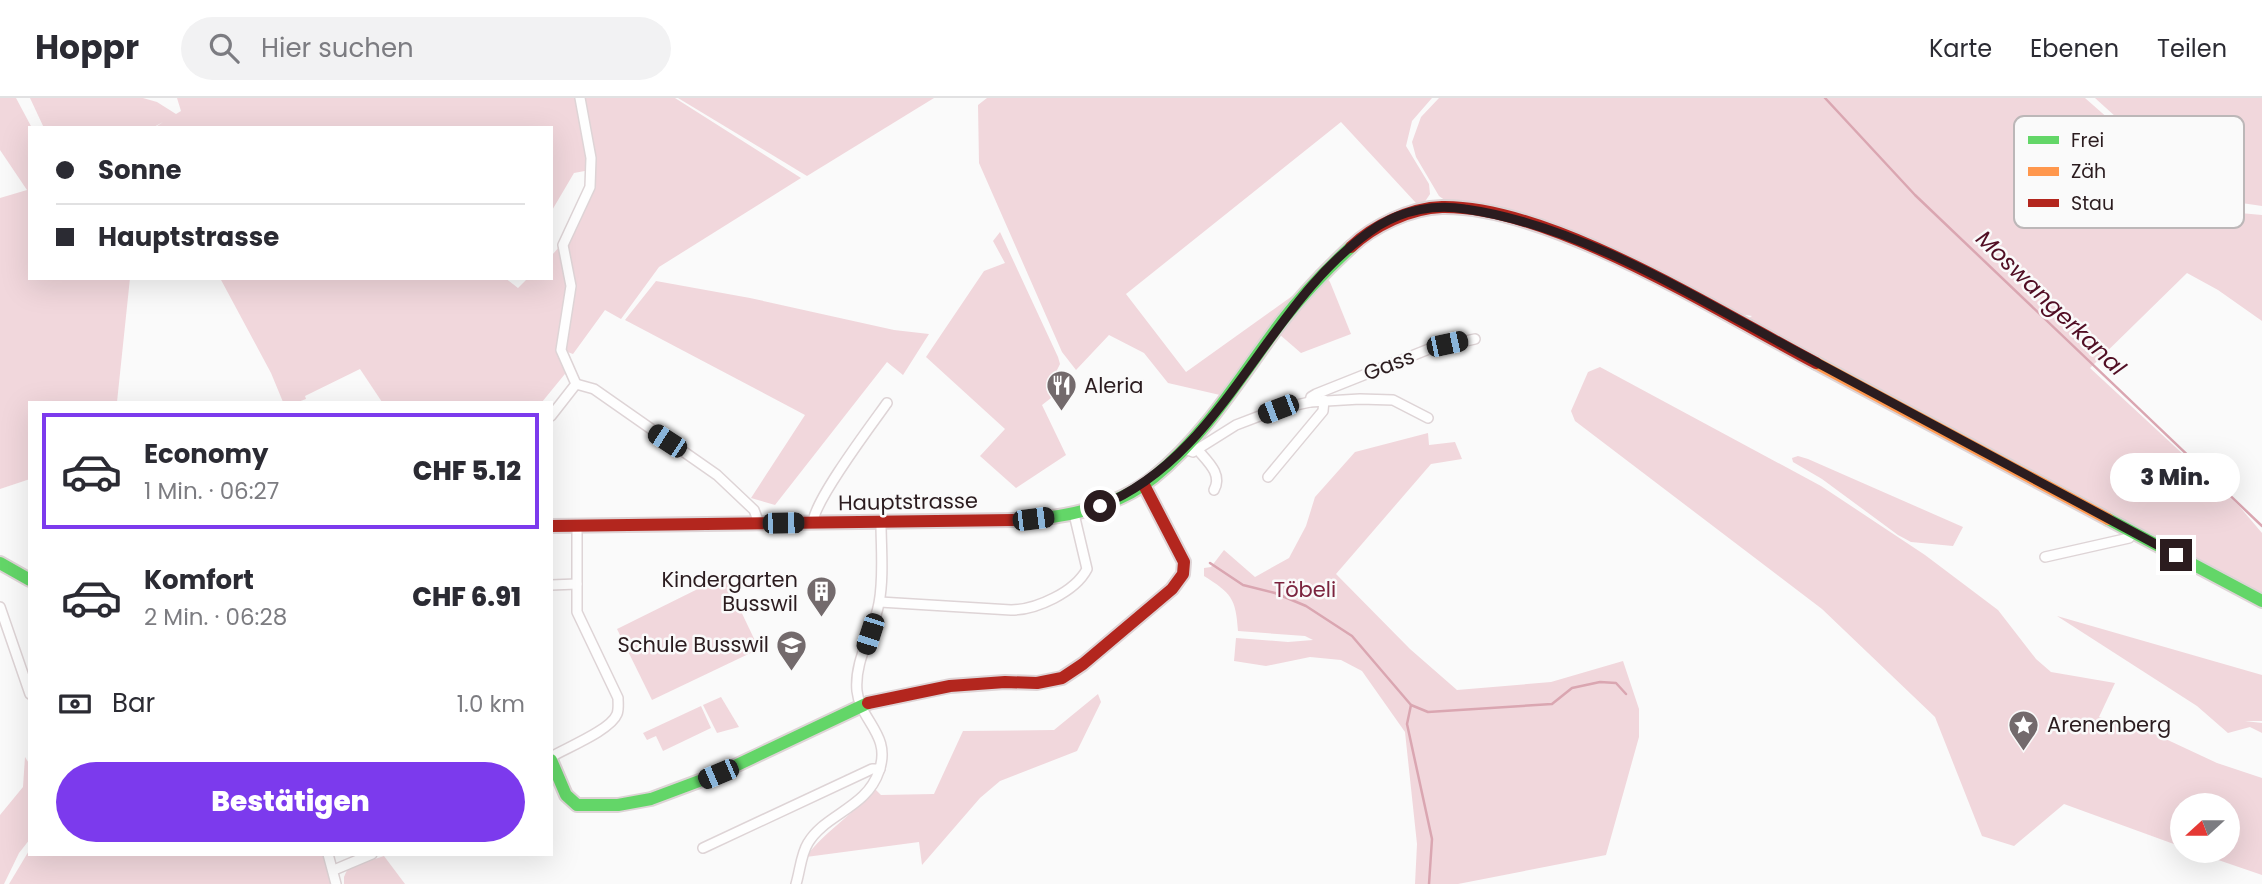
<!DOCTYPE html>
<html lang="de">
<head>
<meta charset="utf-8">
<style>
  body { margin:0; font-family:Poppins,sans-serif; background:#f2f2f3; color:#2b2b33; height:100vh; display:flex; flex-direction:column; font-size:26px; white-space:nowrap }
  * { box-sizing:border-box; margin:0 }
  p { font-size:23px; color:#7c7c81 }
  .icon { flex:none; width:38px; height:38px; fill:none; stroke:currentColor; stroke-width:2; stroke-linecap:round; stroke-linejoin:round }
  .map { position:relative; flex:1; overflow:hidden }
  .side { position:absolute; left:28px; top:303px; width:525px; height:455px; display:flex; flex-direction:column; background:#fff; border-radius:0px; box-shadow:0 7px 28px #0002 }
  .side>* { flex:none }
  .hud { position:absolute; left:28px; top:28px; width:525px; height:154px; border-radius:0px; box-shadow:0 7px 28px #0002; display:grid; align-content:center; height:154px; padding:0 28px; background:#fff }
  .needle { width:46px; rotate:249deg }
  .buttons { position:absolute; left:2170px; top:695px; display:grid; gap:14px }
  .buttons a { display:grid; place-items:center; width:70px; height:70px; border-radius:50%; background:#fff; box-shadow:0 7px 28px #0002; font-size:35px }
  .end { position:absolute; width:32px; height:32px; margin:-16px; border:9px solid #2b1c1f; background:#fff; box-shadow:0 0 0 4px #fff }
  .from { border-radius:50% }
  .bubble { position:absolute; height:49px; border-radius:24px; background:#fff; box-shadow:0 7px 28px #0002; font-size:23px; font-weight:800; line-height:49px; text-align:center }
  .car { position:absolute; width:21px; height:42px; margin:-21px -10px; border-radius:9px; box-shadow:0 0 5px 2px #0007; background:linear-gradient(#222 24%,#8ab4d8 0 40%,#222 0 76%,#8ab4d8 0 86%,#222 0) }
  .hud b { display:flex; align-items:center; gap:24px; height:66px; font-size:26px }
  .hud b+b { border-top:2px solid #e1e1e2 }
  .hud i { width:18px; height:18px; background:#2b2b33 }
  ul { padding:12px 0 0; list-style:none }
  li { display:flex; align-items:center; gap:21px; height:116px; margin:0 14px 10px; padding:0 14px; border:4px solid transparent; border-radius:0px }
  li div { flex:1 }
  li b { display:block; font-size:26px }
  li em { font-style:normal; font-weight:800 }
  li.current { border-color:#7c3aed }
  li>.icon { width:63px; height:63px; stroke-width:1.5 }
  .pay { display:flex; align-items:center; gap:18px; height:77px; padding:0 28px; font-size:26px }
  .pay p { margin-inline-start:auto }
  .primary-button { display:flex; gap:14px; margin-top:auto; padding:14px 28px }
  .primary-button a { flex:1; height:80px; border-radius:42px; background:#7c3aed; color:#fff; font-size:28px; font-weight:800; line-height:80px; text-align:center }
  header { display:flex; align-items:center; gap:42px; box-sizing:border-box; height:98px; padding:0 35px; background:#fff; border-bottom:2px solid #e1e1e2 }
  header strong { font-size:33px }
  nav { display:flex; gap:38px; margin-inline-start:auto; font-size:24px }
  .search { width:490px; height:63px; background:#f2f2f3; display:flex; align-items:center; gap:18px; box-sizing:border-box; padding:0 24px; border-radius:38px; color:#7c7c81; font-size:26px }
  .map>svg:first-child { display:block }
  .green { fill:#f1d7dc }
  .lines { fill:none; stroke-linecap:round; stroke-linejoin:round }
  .stream { stroke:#daa6b1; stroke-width:2.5 }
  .street-casing { stroke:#ded4d6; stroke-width:12 }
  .fast-casing { stroke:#ded4d6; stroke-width:16 }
  .slow-casing { stroke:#ded4d6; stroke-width:16 }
  .jam-casing { stroke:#ded4d6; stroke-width:16 }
  .street { stroke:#fefefe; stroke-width:9 }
  .fast { stroke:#63d668; stroke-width:12 }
  .slow { stroke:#ff974d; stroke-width:12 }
  .jam { stroke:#b3261e; stroke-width:12 }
  .route { stroke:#2b1c1f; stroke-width:9 }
  .labels { text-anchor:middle; stroke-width:5; stroke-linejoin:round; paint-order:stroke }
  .street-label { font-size:21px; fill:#2b1c1f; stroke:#fafafa }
  .poi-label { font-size:21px; fill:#2b1c1f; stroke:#fafafa; text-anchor:start }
  .park-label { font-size:21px; fill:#7b233e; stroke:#fafafa }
  .water-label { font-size:23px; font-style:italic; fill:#510e24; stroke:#fafafa }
  .key { fill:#fafafa; stroke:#bcb7b8; stroke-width:2 }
  .key-label { font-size:19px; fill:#2b1c1f }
</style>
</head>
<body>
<header>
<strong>Hoppr</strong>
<div class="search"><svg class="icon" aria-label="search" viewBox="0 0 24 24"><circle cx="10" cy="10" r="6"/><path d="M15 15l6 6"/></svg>Hier suchen</div>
<nav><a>Karte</a><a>Ebenen</a><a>Teilen</a></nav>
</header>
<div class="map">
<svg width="2262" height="786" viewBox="0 0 2262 786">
  <rect width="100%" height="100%" fill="#fafafa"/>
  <!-- green -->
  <g class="green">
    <polygon points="0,0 16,0 32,30 30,180 130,180 117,304 30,304 30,381 0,391 0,100 27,92 0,52"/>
    <path d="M30,0H143L157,4L176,16L181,13L177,0H675L801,80L659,169L621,221L605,212L573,256L562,252L569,271L542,304H382L360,271L305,298L306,301L298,304H283L271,275L220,180H505L518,190L528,180H551V158C575,135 581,102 590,72L574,75L551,114V30H154L163,24L152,30H44Z"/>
    <polygon points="678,0 934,0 807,78"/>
    <polygon points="987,0 1432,0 1412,23 1406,48 1429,86 1430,96 1424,105 1416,105 1341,24 1126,196 1186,274 1302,191 1220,297 1168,285 1144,255 1109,237 1076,272 1062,254 979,65 978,7"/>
    <polygon points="1439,0 2085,0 2159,65 2223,109 2240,115 2262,117 2262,223 2218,192 2187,175 2090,270 2239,408 2262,435 2262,498 1752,225 1749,220 1752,218 1739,216 1635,163 1566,133 1483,105 1446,103 1439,98 1416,59 1412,44 1421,19"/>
    <polygon points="2095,0 2262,0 2262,108 2221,102 2147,47"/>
    <polygon points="1000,134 1058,259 1060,266 1057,272 1064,290 1042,307 1066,357 1016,390 980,358 1005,331 926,259 984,173 1005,165 993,143"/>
    <polygon points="1325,178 1330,184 1351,236 1301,255 1279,236"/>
    <polygon points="656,183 750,200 894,232 929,236 903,277 887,264 775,407 751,400 805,317 625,222"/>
    <polygon points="1600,269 1821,388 1925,457 1998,512 2036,561 2051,574 2115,585 2099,619 2157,637 2217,665 2262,680 2262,777 2192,753 2228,752 2228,707 2182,707 2182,749 2064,706 2014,748 1982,738 1935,619 1822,511 1575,323 1571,313 1588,274"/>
    <path d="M1428,335L1429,347L1455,344L1462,361L1431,366L1336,476L1410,551L1457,592L1551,584L1623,563L1639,611V639L1606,757L1458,786H1415L1417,746L1405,634L1362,573L1341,562L1310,559L1266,568L1234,563L1236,540L1288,544L1313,542L1305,538L1238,533C1236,500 1231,495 1204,478V470L1211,469L1224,452L1255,479L1289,460L1306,428L1315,399L1355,354Z"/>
    <polygon points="1798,358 1808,361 1963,429 1953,448 1911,444 1898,437 1822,381 1793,364 1792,360"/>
    <polygon points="724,478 759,551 652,602 617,531"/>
    <polygon points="2057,518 2262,577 2262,623 2245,623 2262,625 2262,635 2250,629 2228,635 2197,608"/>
    <path d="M1098,596L1101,604L1077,653L1000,683L980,700L922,767L919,744L806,759C825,732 855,717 874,690L881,697L934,696L963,633L1054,632Z"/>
    <polygon points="721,599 739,629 717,635 703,607"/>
    <polygon points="701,608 711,630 663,653 656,638 647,642 643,635"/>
    <polygon points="25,659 30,667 30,741 19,755 4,786 0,786 0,717 23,689"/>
    <polygon points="30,751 30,756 325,756 333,786 9,786"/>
    <polygon points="384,758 405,786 344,786 344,779 348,770"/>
  </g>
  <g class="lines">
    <!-- stream -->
    <g class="stream">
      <polyline points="1825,0 1915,97 2262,428"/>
      <polyline points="1210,465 1243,487 1275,495 1306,508 1352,538 1411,607 1407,626 1432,741 1429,786"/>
      <polyline points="1411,607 1428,614 1552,606 1572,590 1600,584 1616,585 1626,596"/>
    </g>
    <defs>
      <g id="street">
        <polyline points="576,286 561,252 571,188 563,147 590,89 591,60 580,0"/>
        <polyline points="1310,304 1311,299 1316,296 1429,251 1475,241"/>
        <polyline points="551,318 576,286 594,291 717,377 754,412 759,425"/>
        <polyline points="1185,351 1193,354 1236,327 1278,311 1310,304 1360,301 1393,302 1428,320"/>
        <path d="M1197,351C1207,363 1223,376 1214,392"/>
        <polyline points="1268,379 1323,313 1324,302"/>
        <path d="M813,425C813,404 872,326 887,305"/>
        <polyline points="2045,459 2129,440 2134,434"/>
        <polyline points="551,487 577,486"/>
        <path d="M880,504L1011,512C1036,512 1075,494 1087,471L1074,416"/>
        <polyline points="0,509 30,596"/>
        <path d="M551,659C566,650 611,632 617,616C619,611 618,605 618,600L577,514V428"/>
        <polyline points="703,750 872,671 880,671"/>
        <polyline points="328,756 336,786"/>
        <polyline points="334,772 372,756"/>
        <path d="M796,786C800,773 801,756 808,745C825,716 867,710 879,673C892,637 860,623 857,593C854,562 874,534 879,505C884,479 881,450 881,424"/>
      </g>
      <g id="fast">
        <polyline points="2108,421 2262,503"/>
        <path d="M1014,422C1061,421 1116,410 1154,379C1207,336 1242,276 1282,223C1303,196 1326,172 1351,149"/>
        <polyline points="0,465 30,482"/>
        <polyline points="551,662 566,697 577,707 618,707 651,701 718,676 868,605"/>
      </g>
      <polyline id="slow" points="1816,265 2108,421"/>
      <g id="jam">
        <path d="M1351,149C1373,128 1410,110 1442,109C1550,107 1719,214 1816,265"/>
        <polyline points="551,428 1014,422"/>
        <polyline points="868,605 950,588 1005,584 1037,585 1062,580 1083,566 1172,491 1183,476 1184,464 1144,387"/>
      </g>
    </defs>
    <!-- street casing -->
    <use href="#street" class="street-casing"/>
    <!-- fast casing -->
    <use href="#fast" class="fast-casing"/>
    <!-- slow casing -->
    <use href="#slow" class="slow-casing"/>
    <!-- jam casing -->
    <use href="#jam" class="jam-casing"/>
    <!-- street -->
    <use href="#street" class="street"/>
    <!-- fast -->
    <use href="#fast" class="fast"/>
    <!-- slow -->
    <use href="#slow" class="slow"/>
    <!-- jam -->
    <use href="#jam" class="jam"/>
  </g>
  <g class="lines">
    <!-- route -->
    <path class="route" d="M1100,408C1227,357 1265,202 1378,128C1404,112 1435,106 1465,111C1578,127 1690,196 1790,250C1919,319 2047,388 2176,457"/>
  </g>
  <!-- icons -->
  <defs>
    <symbol id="restaurant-pin" viewBox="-11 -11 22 30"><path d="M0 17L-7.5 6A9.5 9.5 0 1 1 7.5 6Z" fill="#736a6c" stroke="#fafafa"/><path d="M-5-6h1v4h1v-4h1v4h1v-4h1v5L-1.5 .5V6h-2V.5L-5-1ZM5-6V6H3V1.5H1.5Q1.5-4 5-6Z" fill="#fff"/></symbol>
    <symbol id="building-pin" viewBox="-11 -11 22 30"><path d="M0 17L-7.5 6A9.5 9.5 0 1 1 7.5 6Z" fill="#736a6c" stroke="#fafafa"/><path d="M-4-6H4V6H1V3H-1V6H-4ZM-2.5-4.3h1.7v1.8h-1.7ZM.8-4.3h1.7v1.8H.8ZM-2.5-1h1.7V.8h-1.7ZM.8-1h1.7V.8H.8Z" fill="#fff"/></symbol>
    <symbol id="school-pin" viewBox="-11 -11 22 30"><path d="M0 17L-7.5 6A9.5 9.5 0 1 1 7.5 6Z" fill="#736a6c" stroke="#fafafa"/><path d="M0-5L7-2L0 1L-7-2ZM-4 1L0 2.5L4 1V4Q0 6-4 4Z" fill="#fff"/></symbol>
    <symbol id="sight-pin" viewBox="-11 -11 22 30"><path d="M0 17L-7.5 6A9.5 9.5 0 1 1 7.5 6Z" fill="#736a6c" stroke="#fafafa"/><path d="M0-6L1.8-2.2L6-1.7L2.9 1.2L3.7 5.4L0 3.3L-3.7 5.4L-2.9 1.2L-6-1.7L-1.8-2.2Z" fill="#fff"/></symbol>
  </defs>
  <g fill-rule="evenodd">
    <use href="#restaurant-pin" x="1044" y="270" width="35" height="47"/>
    <use href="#building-pin" x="804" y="476" width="35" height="47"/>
    <use href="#school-pin" x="774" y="530" width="35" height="47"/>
    <use href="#sight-pin" x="2006" y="610" width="35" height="47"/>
  </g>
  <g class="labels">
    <!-- street labels -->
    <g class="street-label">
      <text transform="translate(1389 267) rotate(-21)" y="7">Gass</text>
      <text transform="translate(908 404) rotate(-1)" y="7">Hauptstrasse</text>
    </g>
    <!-- poi labels -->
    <g class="poi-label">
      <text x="1084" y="295">Aleria</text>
      <text x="798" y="489" text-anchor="end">Kindergarten<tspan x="798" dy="24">Busswil</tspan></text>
      <text x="769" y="554" text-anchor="end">Schule Busswil</text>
      <text x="2047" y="634">Arenenberg</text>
    </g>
    <!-- park labels -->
    <g class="park-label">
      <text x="1305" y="499">Töbeli</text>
    </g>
    <!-- water labels -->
    <g class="water-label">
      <text transform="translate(2051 205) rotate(44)" y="8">Moswangerkanal</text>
    </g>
  </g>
  <!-- legend -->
  <rect x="2014" y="18" width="230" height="112" rx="10" class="key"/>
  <rect x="2028" y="38" width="31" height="8" fill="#63d668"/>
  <rect x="2028" y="69" width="31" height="9" fill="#ff974d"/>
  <rect x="2028" y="101" width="31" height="8" fill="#b3261e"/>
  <g class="key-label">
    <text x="2071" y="49">Frei</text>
    <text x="2071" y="80">Zäh</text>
    <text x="2071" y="112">Stau</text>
  </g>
</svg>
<div class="buttons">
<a><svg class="needle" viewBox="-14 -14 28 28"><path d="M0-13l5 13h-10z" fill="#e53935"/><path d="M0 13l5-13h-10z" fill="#7c7c81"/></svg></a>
</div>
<i class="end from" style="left:1100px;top:408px"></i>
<i class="end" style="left:2176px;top:457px"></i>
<div class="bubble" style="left:2110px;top:355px;width:130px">3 Min.</div>
<i class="car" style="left:1447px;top:246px;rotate:78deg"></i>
<i class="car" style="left:1278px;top:311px;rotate:249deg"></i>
<i class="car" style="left:667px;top:343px;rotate:303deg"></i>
<i class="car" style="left:1033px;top:421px;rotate:83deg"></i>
<i class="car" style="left:783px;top:425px;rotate:89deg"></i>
<i class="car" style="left:870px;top:536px;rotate:198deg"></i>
<i class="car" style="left:718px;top:676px;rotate:247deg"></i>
<div class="hud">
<b><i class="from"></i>Sonne</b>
<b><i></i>Hauptstrasse</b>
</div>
<section class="side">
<ul>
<li class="current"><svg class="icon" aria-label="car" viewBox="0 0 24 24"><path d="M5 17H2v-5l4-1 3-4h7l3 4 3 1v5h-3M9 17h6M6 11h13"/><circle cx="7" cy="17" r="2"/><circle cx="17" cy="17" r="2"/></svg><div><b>Economy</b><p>1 Min. · 06:27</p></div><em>CHF 5.12</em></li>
<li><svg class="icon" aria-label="car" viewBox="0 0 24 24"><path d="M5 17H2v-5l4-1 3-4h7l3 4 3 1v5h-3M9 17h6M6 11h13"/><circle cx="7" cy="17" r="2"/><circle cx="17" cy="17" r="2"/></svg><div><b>Komfort</b><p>2 Min. · 06:28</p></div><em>CHF 6.91</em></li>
</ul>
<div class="pay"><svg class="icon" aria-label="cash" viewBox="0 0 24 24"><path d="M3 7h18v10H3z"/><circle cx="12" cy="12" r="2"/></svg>Bar<p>1.0 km</p></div>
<div class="primary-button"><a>Bestätigen</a></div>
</section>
</div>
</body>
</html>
